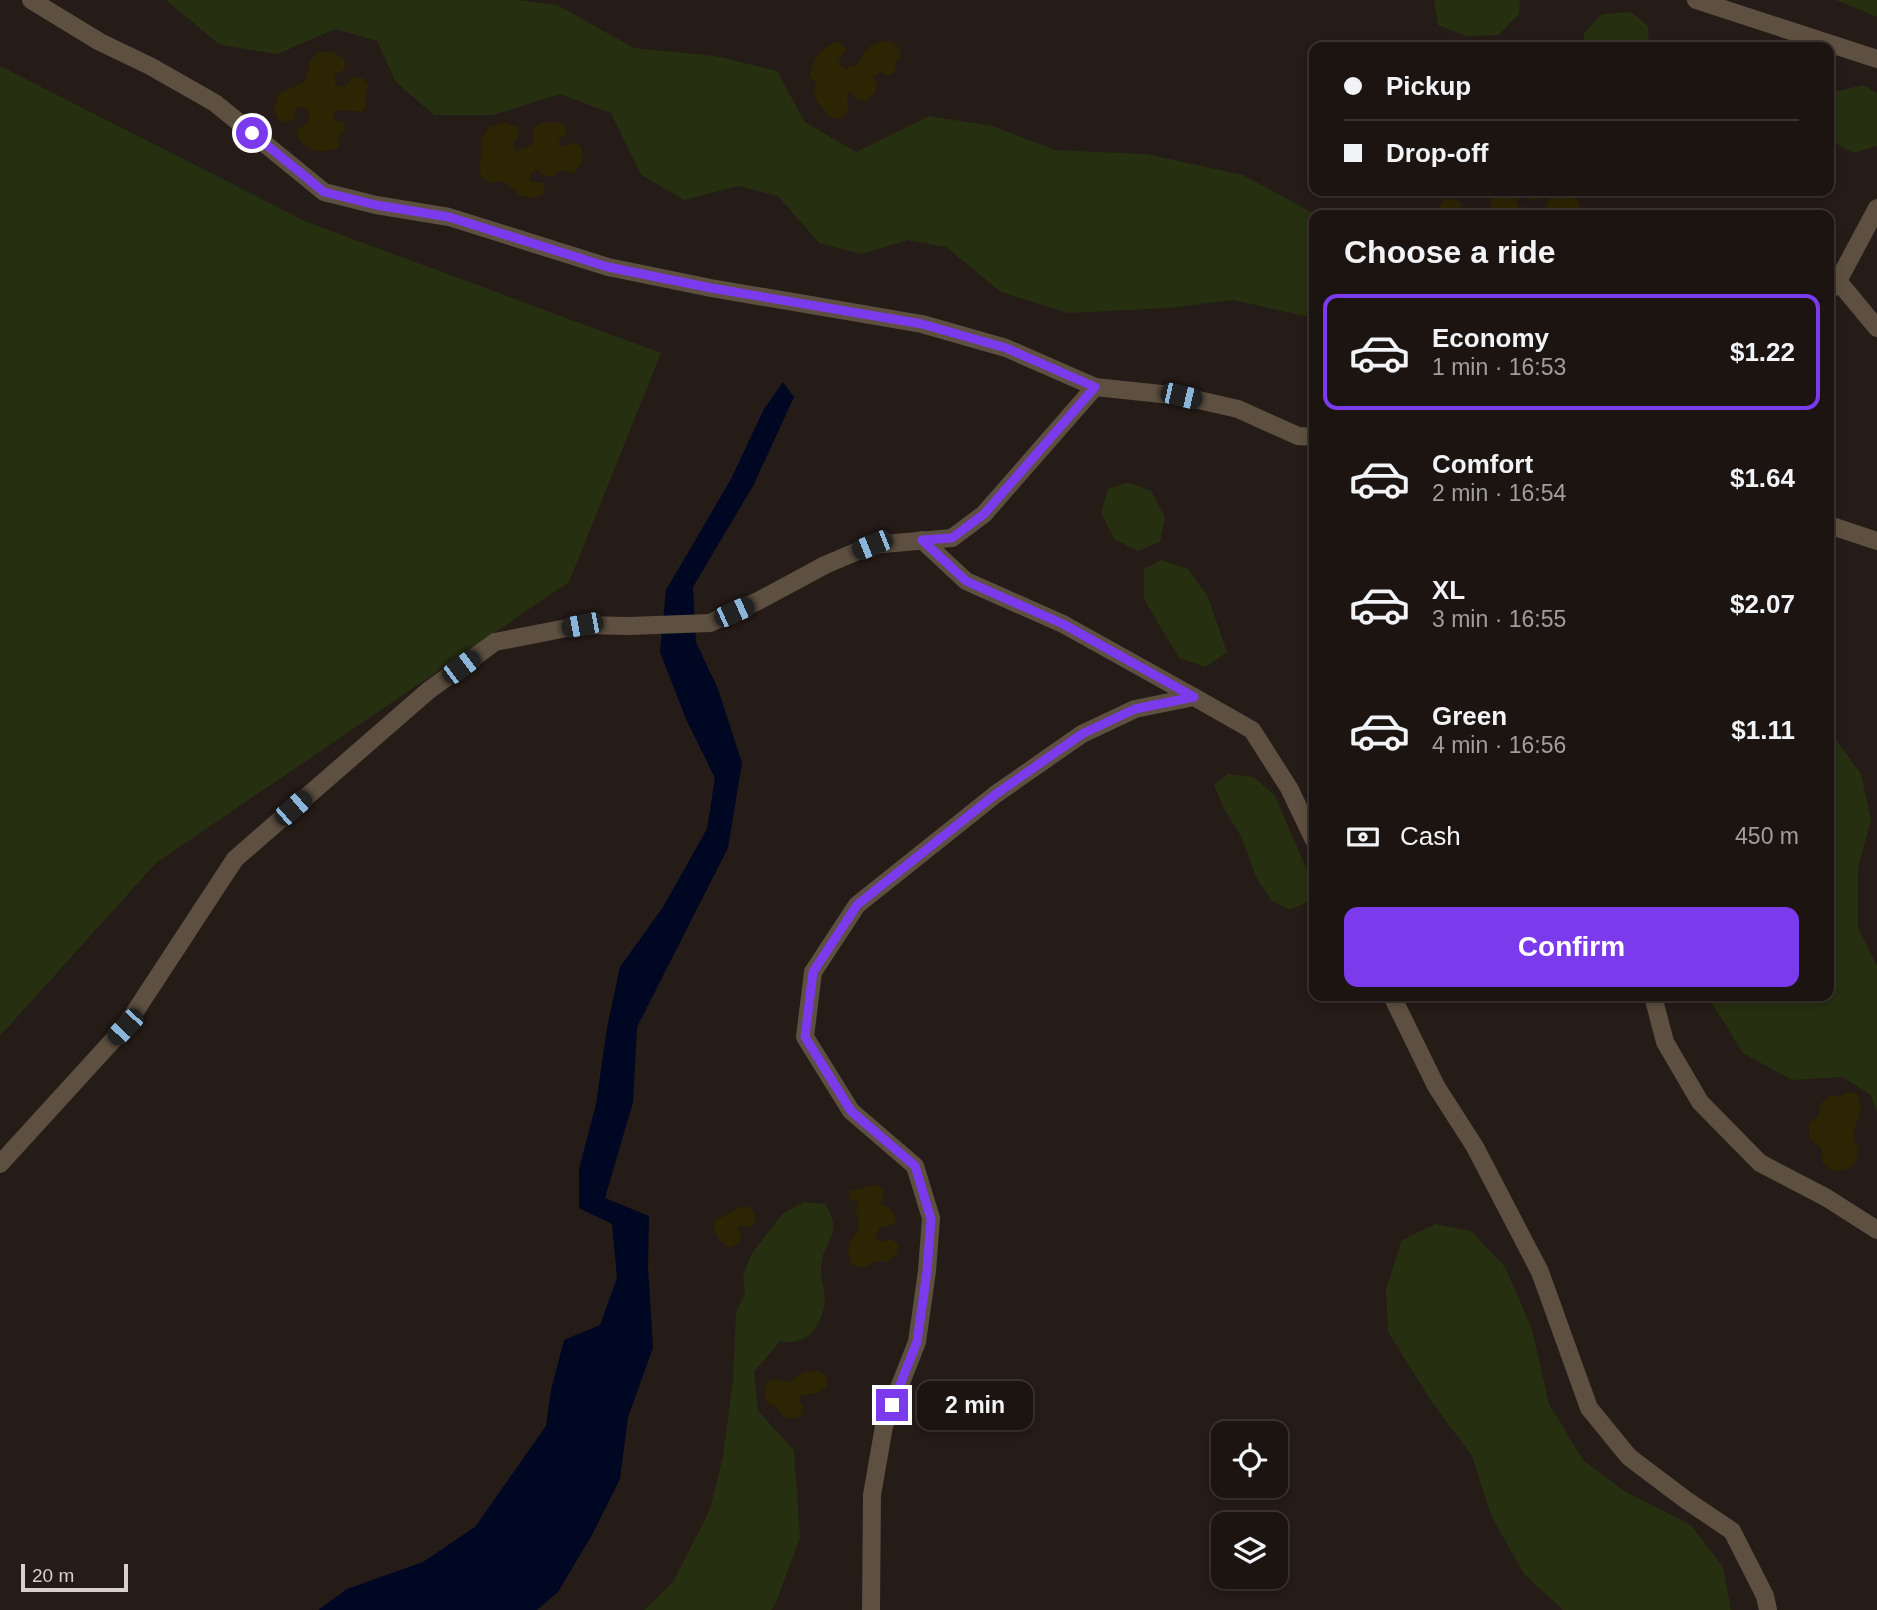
<!DOCTYPE html>
<html lang="en">
<head>
<meta charset="utf-8">
<style>
  body { margin:0; font-family:Arial,sans-serif; background:#251d1a; color:#f1f3f6; height:100vh; display:flex; flex-direction:column; font-size:26px; white-space:nowrap }
  * { box-sizing:border-box; margin:0 }
  p { font-size:23px; color:#a09e9f }
  .icon { flex:none; width:38px; height:38px; fill:none; stroke:currentColor; stroke-width:2; stroke-linecap:round; stroke-linejoin:round }
  .map { position:relative; flex:1; overflow:hidden }
  .sheet { position:absolute; left:1309px; top:210px; width:525px; height:791px; display:flex; flex-direction:column; background:#1c1411; border-radius:14px; box-shadow:0 4px 10px #0003,0 0 0 2px #3a3331 }
  .sheet>* { flex:none }
  .guide { position:absolute; left:1309px; top:42px; width:525px; height:154px; border-radius:14px; box-shadow:0 4px 10px #0003,0 0 0 2px #3a3331; display:grid; align-content:center; height:154px; padding:0 35px; background:#1c1411 }
  .controls { position:absolute; left:1211px; top:1421px; display:grid; gap:14px }
  .controls a { display:grid; place-items:center; width:77px; height:77px; border-radius:14px; background:#1c1411; box-shadow:0 4px 10px #0003,0 0 0 2px #3a3331; font-size:35px }
  .scale { position:absolute; left:21px; bottom:18px; width:107px; box-sizing:border-box; padding-left:7px; border:4px solid #d8d0cd; border-top:0; font-size:19px; line-height:24px; white-space:nowrap; color:#d8d0cd; -webkit-text-stroke:5px #251b17; paint-order:stroke }
  .end { position:absolute; width:32px; height:32px; margin:-16px; border:9px solid #7c3aed; background:#fff; box-shadow:0 0 0 4px #fff }
  .from { border-radius:50% }
  .bubble { position:absolute; height:49px; border-radius:14px; background:#1c1411; box-shadow:0 4px 10px #0003,0 0 0 2px #3a3331; font-size:23px; font-weight:700; line-height:49px; text-align:center }
  .car { position:absolute; width:21px; height:42px; margin:-21px -10px; border-radius:9px; box-shadow:0 0 5px 2px #0007; background:linear-gradient(#222 24%,#8ab4d8 0 40%,#222 0 76%,#8ab4d8 0 86%,#222 0) }
  .guide b { display:flex; align-items:center; gap:24px; height:66px; font-size:26px }
  .guide b+b { border-top:2px solid #3a3331 }
  .guide i { width:18px; height:18px; background:#f1f3f6 }
  ul { padding:0; list-style:none }
  li { display:flex; align-items:center; gap:21px; height:116px; margin:0 14px 10px; padding:0 21px; border:4px solid transparent; border-radius:14px }
  li div { flex:1 }
  li b { display:block; font-size:26px }
  li em { font-style:normal; font-weight:700 }
  li.current { border-color:#7c3aed }
  li>.icon { width:63px; height:63px; stroke-width:1.5 }
  h2 { padding:0 35px; font-size:32px; line-height:84px }
  .pay { display:flex; align-items:center; gap:18px; height:77px; padding:0 35px; font-size:26px }
  .pay p { margin-inline-start:auto }
  .cta { display:flex; gap:14px; margin-top:auto; padding:14px 35px }
  .cta a { flex:1; height:80px; border-radius:14px; background:#7c3aed; color:#fff; font-size:28px; font-weight:700; line-height:80px; text-align:center }
  .map>svg:first-child { display:block }
  .green { fill:#272f11 }
  .sand { fill:#2c2403 }
  .water { fill:#000723 }
  .lines { fill:none; stroke-linecap:round; stroke-linejoin:round }
  .lane { stroke:#5e5041; stroke-width:18 }
  .route { stroke:#7c3aed; stroke-width:9 }
</style>
</head>
<body>
<div class="map">
<svg width="1877" height="1610" viewBox="0 0 1877 1610">
  <rect width="100%" height="100%" fill="#251b17"/>
  <!-- green -->
  <g class="green">
    <polygon points="166,0 518,0 557,5 634,48 715,56 777,71 805,122 856,152 929,116 993,126 1055,150 1146,154 1243,175 1311,212 1325,215 1314,215 1314,318 1233,300 1169,308 1068,313 1001,292 946,247 908,240 862,254 819,243 778,196 738,186 684,200 641,175 611,113 560,94 493,115 434,115 396,82 377,41 335,29 278,54 220,45"/>
    <polygon points="1434,0 1520,0 1519,14 1499,35 1466,36 1438,25"/>
    <polygon points="1836,0 1877,0 1877,17"/>
    <polygon points="1631,12 1648,26 1649,47 1584,47 1584,33 1602,14"/>
    <polygon points="0,66 307,222 661,353 569,582 156,863 0,1036"/>
    <polygon points="1863,85 1877,93 1877,146 1853,153 1830,140 1829,108 1835,92"/>
    <polygon points="1128,482 1151,491 1165,517 1160,542 1138,551 1114,539 1101,513 1108,489"/>
    <polygon points="1161,560 1188,569 1208,597 1227,652 1206,667 1179,658 1144,599 1144,569"/>
    <polygon points="1829,733 1832,734 1861,774 1871,820 1858,868 1858,927 1877,966 1877,1113 1871,1095 1842,1077 1792,1080 1743,1053 1711,1002 1710,996 1829,996"/>
    <polygon points="1228,774 1254,777 1275,796 1310,877 1308,902 1289,910 1271,900 1256,877 1242,838 1224,809 1214,785"/>
    <path d="M804,1202L825,1204C846,1235 820,1241 821,1271C821,1280 825,1290 825,1299C823,1325 808,1347 780,1341L754,1372L758,1411L794,1450L800,1538L776,1602L771,1610H644L673,1582L710,1509L723,1456L733,1380L736,1312L745,1294L743,1275L752,1253L783,1213Z"/>
    <polygon points="1435,1224 1471,1231 1505,1267 1532,1329 1549,1404 1583,1460 1626,1492 1691,1525 1723,1567 1731,1610 1563,1610 1524,1574 1491,1515 1472,1456 1432,1402 1388,1332 1386,1289 1402,1240"/>
  </g>
  <!-- sand -->
  <g class="sand">
    <path d="M890,41L899,47L901,57L895,63L896,72L889,76L881,72L873,76L878,85L874,94L865,101L856,99L852,92L846,94L849,105L846,115L838,119L828,116C821,100 810,105 816,83L810,76C811,60 822,47 837,42L846,48L838,63L846,69L858,64C865,47 871,42 890,41Z"/>
    <path d="M318,52H333L345,59V69L334,76L336,85L344,87L353,77L363,78L369,85L365,96L367,105L362,112L338,110L333,114L335,120L344,123V131L338,137L339,146C322,157 303,150 295,132L307,123L310,113L302,106L296,108L295,118L287,122L279,120L274,110L279,93L304,82L308,73L309,63Z"/>
    <path d="M503,122L518,127V136L513,145L516,151L528,147L534,142L533,129L540,123H561L567,128L565,136L558,140L562,147L573,143L581,146C584,159 582,166 572,174L560,170L554,176H545L536,170L530,174L531,181L544,183L545,193L534,198L518,196C510,185 505,178 491,183L481,177C478,164 483,153 481,139L489,127Z"/>
    <polygon points="1492,191 1544,191 1543,196 1534,201 1523,196 1517,199 1517,206 1530,210 1531,215 1492,215 1490,202"/>
    <polygon points="1558,194 1573,196 1579,202 1579,210 1566,215 1544,215 1549,198"/>
    <polygon points="1451,198 1460,202 1462,210 1457,215 1415,215 1439,210 1442,201"/>
    <path d="M1848,1092L1858,1094C1866,1120 1853,1119 1854,1137C1855,1148 1856,1138 1858,1148C1859,1153 1856,1159 1855,1164C1842,1173 1834,1174 1822,1162V1148L1809,1139V1123L1819,1116L1820,1104L1829,1096H1840Z"/>
    <path d="M876,1185L883,1188L884,1196L880,1204L891,1209L896,1216L895,1224L880,1228L875,1235L879,1242L891,1239L898,1244V1253L889,1261H876L863,1268L852,1265C844,1249 850,1241 860,1227L856,1211L858,1201L849,1200L850,1191Z"/>
    <path d="M747,1206L754,1211L756,1220L751,1227L741,1226L737,1228L741,1236L739,1243L730,1247C717,1240 715,1235 714,1221C725,1217 736,1207 747,1206Z"/>
    <path d="M819,1371L826,1376L827,1386L819,1393L802,1395L799,1400L804,1408L801,1416L790,1419L782,1416L777,1407L767,1403L764,1392L767,1382L776,1379C795,1386 791,1378 805,1372C810,1371 814,1371 819,1371Z"/>
  </g>
  <!-- water -->
  <polygon class="water" points="783,382 794,397 753,486 693,587 696,642 718,689 742,763 728,848 637,1027 633,1102 605,1198 649,1216 648,1267 653,1348 628,1417 620,1479 592,1535 558,1592 537,1610 318,1610 347,1589 423,1562 475,1527 546,1426 551,1390 564,1340 600,1325 617,1278 612,1224 579,1208 579,1169 596,1104 607,1028 620,967 663,907 707,829 715,778 686,719 660,652 666,590 730,481 764,409"/>
  <g class="lines">
    <!-- lane -->
    <g class="lane">
      <polyline points="31,0 100,42 150,66 215,103 324,192 376,205 449,217 608,267 711,288 922,324 1006,348 1095,387 1181,396 1238,409 1298,436 1314,437"/>
      <polyline points="1696,0 1877,59"/>
      <polyline points="1838,281 1877,328"/>
      <polyline points="1829,291 1838,281 1877,208"/>
      <polyline points="1829,525 1877,541"/>
      <polyline points="922,540 966,581 1063,624 1194,697"/>
      <polyline points="1392,996 1436,1086 1475,1147 1540,1272 1589,1408 1629,1457 1686,1500 1732,1531 1765,1596 1768,1610"/>
      <polyline points="1653,996 1665,1042 1700,1102 1760,1163 1827,1198 1877,1230"/>
      <polyline points="0,1164 125,1027 235,859 428,691 495,642 582,625 629,626 710,623 758,601 825,565 872,545 952,538 984,514 1095,387"/>
      <polyline points="871,1610 872,1495 884,1426 917,1342 927,1271 931,1218 915,1166 851,1111 805,1037 813,972 857,905 996,794 1082,734 1135,709 1194,697 1252,730 1289,788 1314,840"/>
    </g>
  </g>
  <g class="lines">
    <!-- route -->
    <polyline class="route" points="252,133 324,192 376,205 449,217 608,267 711,288 922,324 1006,348 1095,387 984,514 952,538 922,540 966,581 1063,624 1194,697 1135,709 1082,734 996,794 857,905 813,972 805,1037 851,1111 915,1166 931,1219 927,1271 917,1342 892,1405"/>
  </g>
</svg>
<div class="controls">
<a><svg class="icon" aria-label="locate" viewBox="0 0 24 24"><circle cx="12" cy="12" r="6"/><path d="M12 2v4M12 18v4M2 12h4M18 12h4"/></svg></a>
<a><svg class="icon" aria-label="layers" viewBox="0 0 24 24"><path d="M12 4l9 5-9 5-9-5zM3 14l9 5 9-5"/></svg></a>
</div>
<div class="scale">20 m</div>
<i class="end from" style="left:252px;top:133px"></i>
<i class="end" style="left:892px;top:1405px"></i>
<div class="bubble" style="left:917px;top:1381px;width:116px">2 min</div>
<i class="car" style="left:1181px;top:396px;rotate:103deg"></i>
<i class="car" style="left:872px;top:545px;rotate:248deg"></i>
<i class="car" style="left:734px;top:612px;rotate:66deg"></i>
<i class="car" style="left:582px;top:625px;rotate:259deg"></i>
<i class="car" style="left:461px;top:667px;rotate:53deg"></i>
<i class="car" style="left:293px;top:808px;rotate:49deg"></i>
<i class="car" style="left:125px;top:1027px;rotate:223deg"></i>
<div class="guide">
<b><i class="from"></i>Pickup</b>
<b><i></i>Drop-off</b>
</div>
<section class="sheet">
<h2>Choose a ride</h2>
<ul>
<li class="current"><svg class="icon" aria-label="car" viewBox="0 0 24 24"><path d="M5 17H2v-5l4-1 3-4h7l3 4 3 1v5h-3M9 17h6M6 11h13"/><circle cx="7" cy="17" r="2"/><circle cx="17" cy="17" r="2"/></svg><div><b>Economy</b><p>1 min · 16:53</p></div><em>$1.22</em></li>
<li><svg class="icon" aria-label="car" viewBox="0 0 24 24"><path d="M5 17H2v-5l4-1 3-4h7l3 4 3 1v5h-3M9 17h6M6 11h13"/><circle cx="7" cy="17" r="2"/><circle cx="17" cy="17" r="2"/></svg><div><b>Comfort</b><p>2 min · 16:54</p></div><em>$1.64</em></li>
<li><svg class="icon" aria-label="car" viewBox="0 0 24 24"><path d="M5 17H2v-5l4-1 3-4h7l3 4 3 1v5h-3M9 17h6M6 11h13"/><circle cx="7" cy="17" r="2"/><circle cx="17" cy="17" r="2"/></svg><div><b>XL</b><p>3 min · 16:55</p></div><em>$2.07</em></li>
<li><svg class="icon" aria-label="car" viewBox="0 0 24 24"><path d="M5 17H2v-5l4-1 3-4h7l3 4 3 1v5h-3M9 17h6M6 11h13"/><circle cx="7" cy="17" r="2"/><circle cx="17" cy="17" r="2"/></svg><div><b>Green</b><p>4 min · 16:56</p></div><em>$1.11</em></li>
</ul>
<div class="pay"><svg class="icon" aria-label="cash" viewBox="0 0 24 24"><path d="M3 7h18v10H3z"/><circle cx="12" cy="12" r="2"/></svg>Cash<p>450 m</p></div>
<div class="cta"><a>Confirm</a></div>
</section>
</div>
</body>
</html>
